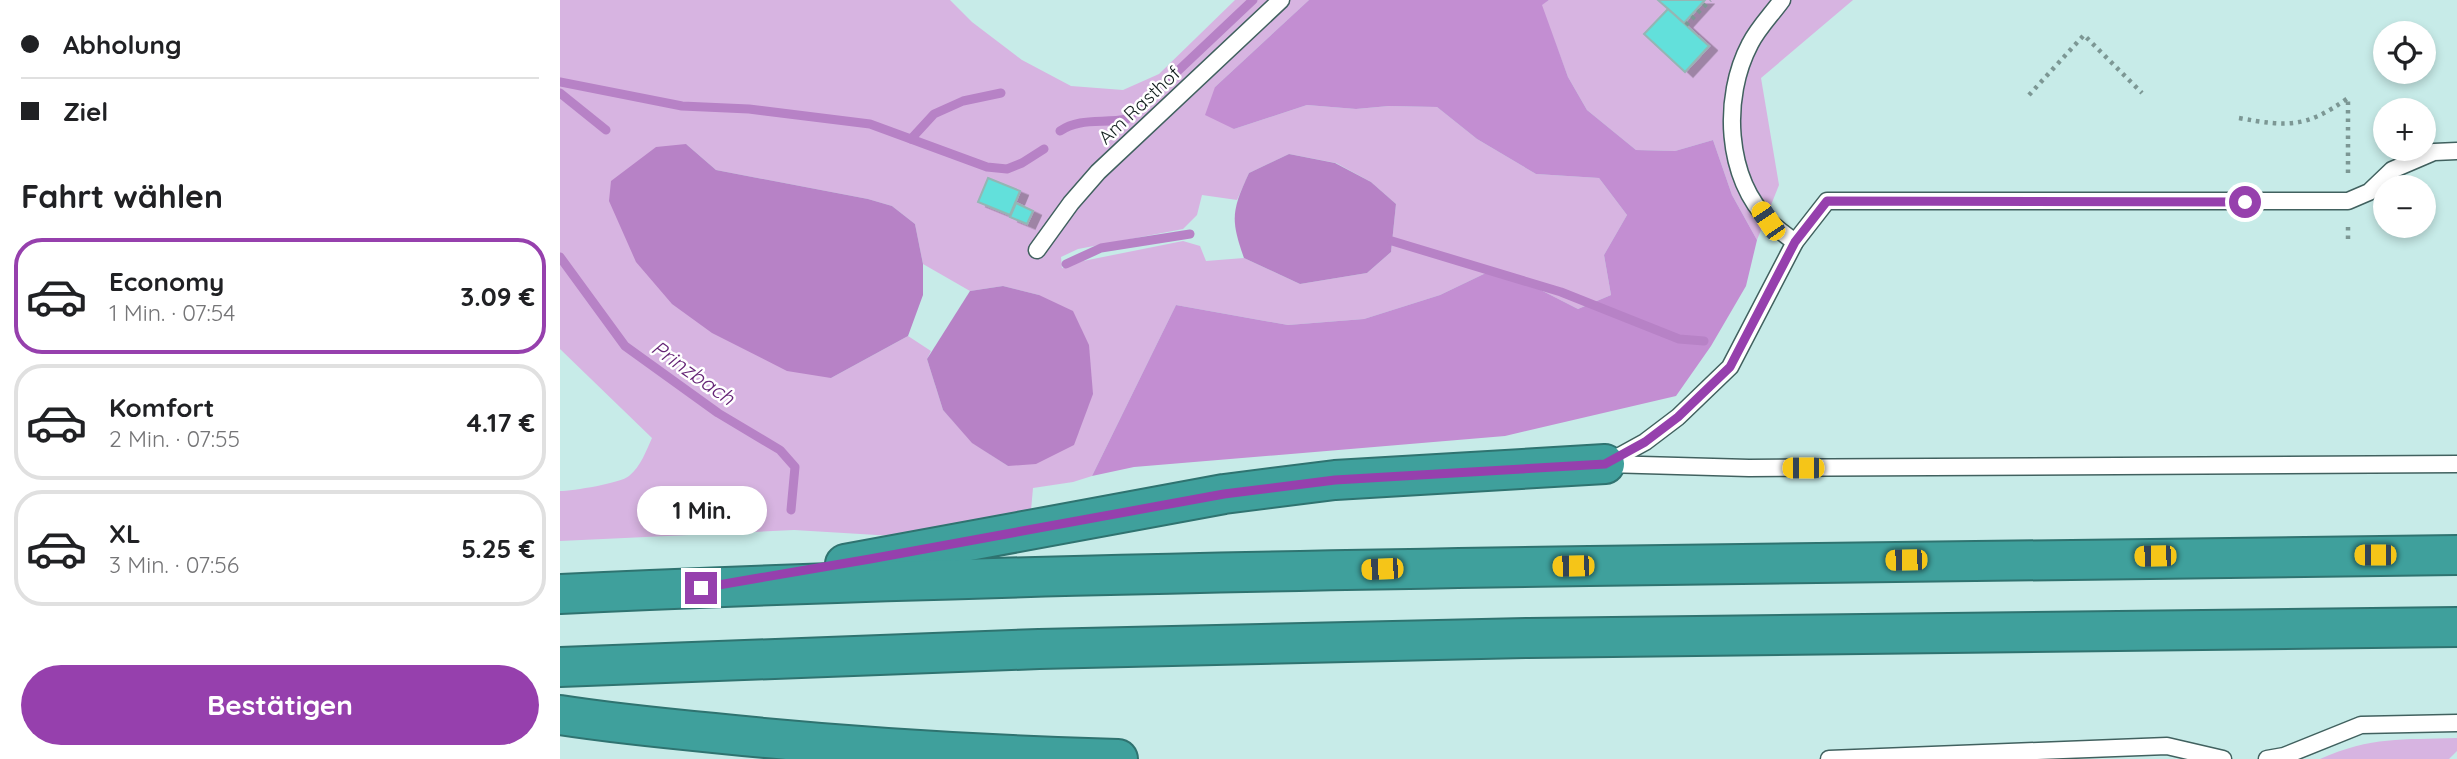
<!DOCTYPE html>
<html lang="de">
<head>
<meta charset="utf-8">
<style>
  body { margin:0; font-family:Quicksand,sans-serif; background:#f2f2f2; color:#202124; height:100vh; display:flex; flex-direction:column; font-size:26px; white-space:nowrap }
  * { box-sizing:border-box; margin:0 }
  p { font-size:23px; color:#757577 }
  .icon { flex:none; width:38px; height:38px; fill:none; stroke:currentColor; stroke-width:2; stroke-linecap:round; stroke-linejoin:round }
  .map { position:relative; flex:1; overflow:hidden }
  .drawer { display:flex; flex-direction:column; background:#fff; width:560px }
  .drawer>* { flex:none }
  .hud { display:grid; align-content:center; height:154px; padding:0 21px; background:#fff }
  .tools { position:absolute; left:1813px; top:21px; display:grid; gap:14px }
  .tools a { display:grid; place-items:center; width:63px; height:63px; border-radius:50%; background:#fff; box-shadow:0 4px 10px #0003; font-size:35px }
  .end { position:absolute; width:32px; height:32px; margin:-16px; border:9px solid #9640ad; background:#fff; box-shadow:0 0 0 4px #fff }
  .from { border-radius:50% }
  .bubble { position:absolute; height:49px; border-radius:24px; background:#fff; box-shadow:0 4px 10px #0003; font-size:23px; font-weight:800; line-height:49px; text-align:center }
  .car { position:absolute; width:21px; height:42px; margin:-21px -10px; border-radius:9px; box-shadow:0 0 5px 2px #0007; background:linear-gradient(#f5c518 24%,#345 0 40%,#f5c518 0 76%,#345 0 86%,#f5c518 0) }
  .hud b { display:flex; align-items:center; gap:24px; height:66px; font-size:26px }
  .hud b+b { border-top:2px solid #e0e0e0 }
  .hud i { width:18px; height:18px; background:#202124 }
  ul { padding:0; list-style:none }
  li { display:flex; align-items:center; gap:21px; height:116px; margin:0 14px 10px; padding:0 7px; border:4px solid #e0e0e0; border-radius:28px }
  li div { flex:1 }
  li b { display:block; font-size:26px }
  li em { font-style:normal; font-weight:800 }
  li.selected { border-color:#9640ad }
  li>.icon { width:63px; height:63px; stroke-width:1.5 }
  h2 { padding:0 21px; font-size:32px; line-height:84px }
  .cta { display:flex; gap:14px; margin-top:auto; padding:14px 21px }
  .cta a { flex:1; height:80px; border-radius:42px; background:#9640ad; color:#fff; font-size:28px; font-weight:800; line-height:80px; text-align:center }
  main { display:flex; flex:1; min-height:0 }
  .map>svg:first-child { display:block }
  .green { fill:#d7b4e1; fill-rule:evenodd }
  .forest { fill:#c38ed2 }
  .water { fill:#b782c6 }
  .lines { fill:none; stroke-linecap:round; stroke-linejoin:round }
  .stream { stroke:#b782c6; stroke-width:9 }
  .building { fill:#62e0db; stroke:#94b6b4; stroke-width:2; filter:url(#shadow) }
  .service-casing { stroke:#41615f; stroke-width:19 }
  .motorway-casing { stroke:#2f7370; stroke-width:42 }
  .path { stroke:#7c9794; stroke-width:4.5; stroke-dasharray:3.5 5; stroke-linecap:butt }
  .service { stroke:#fff; stroke-width:16 }
  .motorway { stroke:#3fa09c; stroke-width:38 }
  .route { stroke:#9640ad; stroke-width:9 }
  .labels { text-anchor:middle; stroke-width:5; stroke-linejoin:round; paint-order:stroke }
  .street-label { font-size:19px; fill:#121f1e; stroke:#fff }
  .water-label { font-size:21px; font-style:italic; fill:#652476; stroke:#fff }
</style>
</head>
<body>
<main>
<section class="drawer">
<div class="hud">
<b><i class="from"></i>Abholung</b>
<b><i></i>Ziel</b>
</div>
<h2>Fahrt wählen</h2>
<ul>
<li class="selected"><svg class="icon" aria-label="car" viewBox="0 0 24 24"><path d="M5 17H2v-5l4-1 3-4h7l3 4 3 1v5h-3M9 17h6M6 11h13"/><circle cx="7" cy="17" r="2"/><circle cx="17" cy="17" r="2"/></svg><div><b>Economy</b><p>1 Min. · 07:54</p></div><em>3.09 €</em></li>
<li><svg class="icon" aria-label="car" viewBox="0 0 24 24"><path d="M5 17H2v-5l4-1 3-4h7l3 4 3 1v5h-3M9 17h6M6 11h13"/><circle cx="7" cy="17" r="2"/><circle cx="17" cy="17" r="2"/></svg><div><b>Komfort</b><p>2 Min. · 07:55</p></div><em>4.17 €</em></li>
<li><svg class="icon" aria-label="car" viewBox="0 0 24 24"><path d="M5 17H2v-5l4-1 3-4h7l3 4 3 1v5h-3M9 17h6M6 11h13"/><circle cx="7" cy="17" r="2"/><circle cx="17" cy="17" r="2"/></svg><div><b>XL</b><p>3 Min. · 07:56</p></div><em>5.25 €</em></li>
</ul>
<div class="cta"><a>Bestätigen</a></div>
</section>
<div class="map">
<svg width="1897" height="759" viewBox="0 0 1897 759">
  <defs>
    <filter id="shadow"><feDropShadow dx="8" dy="4.5" stdDeviation="0" flood-color="#0004"/></filter>
  </defs>
  <rect width="100%" height="100%" fill="#c7ebe8"/>
  <!-- green -->
  <g class="green">
    <path d="M0,0H390L412,22L462,60L511,86L563,90L599,74L675,0H749L655,87L674,129L747,105L796,109L829,106L877,107L917,139L976,174L1039,178L1067,215L1044,255L1051,295L1018,309L969,284L928,272L880,295L804,319L728,325L616,305L532,476L513,482L473,488L468,544L234,530L0,541V491C13,491 61,483 69,476C81,466 86,451 92,438L0,349ZM126,144L156,170L308,199L332,206L355,224L363,264L410,291L443,286L479,295L448,466L413,443L383,410L367,359L371,351L348,336L271,378ZM729,154L776,163L811,182L836,204L831,252L807,273L740,284L684,258L646,261L640,246L623,241L523,261L502,268L501,257L518,249L623,229L637,215L642,195L677,200L689,173Z"/>
    <polygon points="989,0 1293,0 1201,78 1219,185 1197,240 1172,195 1153,140 1115,151 1076,150 1027,110 1008,77 981,5"/>
    <path d="M1897,738V751L1889,759H1760C1812,736 1842,740 1897,738Z"/>
  </g>
  <!-- forest -->
  <polygon class="forest" points="749,0 989,0 982,5 1008,77 1027,110 1076,150 1115,151 1153,140 1172,195 1197,240 1186,286 1151,346 1116,396 945,436 574,467 532,476 616,305 728,325 804,319 880,295 928,272 969,284 1018,309 1051,295 1044,255 1067,215 1039,178 976,174 917,139 877,107 829,106 796,109 747,105 674,129 645,115 655,87"/>
  <!-- water -->
  <g class="water">
    <polygon points="126,144 156,170 308,199 332,206 355,224 363,264 363,295 348,336 271,378 227,371 152,333 112,304 76,262 49,201 51,181 96,147"/>
    <path d="M729,154L775,163L811,182L836,204L831,252L807,273L740,284L684,258C670,219 672,210 689,173Z"/>
    <polygon points="443,286 479,295 513,311 529,345 533,394 514,445 476,464 448,466 412,443 383,410 367,359 410,291"/>
  </g>
  <g class="lines">
    <!-- stream -->
    <g class="stream">
      <polyline points="0,82 122,106 189,109 310,124 427,167 447,169 462,163 484,149"/>
      <polyline points="0,93 46,130"/>
      <path d="M500,131C520,117 544,124 567,119L693,0"/>
      <polyline points="351,139 374,114 403,101 441,93"/>
      <polyline points="832,241 1001,292 1119,339 1144,341"/>
      <polyline points="0,257 65,346 158,413 220,450 235,467 231,510"/>
      <polyline points="506,264 541,248 630,234"/>
    </g>
  </g>
  <!-- building -->
  <g class="building">
    <polygon points="1098,0 1145,0 1124,23"/>
    <polygon points="1108,9 1149,46 1125,72 1084,34"/>
    <polygon points="428,178 460,191 450,215 418,202"/>
    <polygon points="456,203 473,211 467,224 450,217"/>
  </g>
  <g class="lines">
    <defs>
      <g id="service">
        <path d="M1222,0C1212,14 1198,28 1190,44C1162,97 1165,178 1210,222C1217,229 1227,236 1235,242"/>
        <polyline points="477,250 511,203 538,172 721,0"/>
        <polyline points="1045,464 1085,442 1118,417 1170,367 1235,242 1267,201 1788,201 1809,192 1832,170 1874,152 1897,151"/>
        <polyline points="1046,464 1189,468 1897,464"/>
        <polyline points="1269,759 1607,746 1663,759"/>
        <polyline points="1707,759 1724,756 1801,725 1897,723"/>
      </g>
      <g id="motorway">
        <polyline points="285,564 664,494 775,480 1045,464"/>
        <path d="M0,594C343,578 686,571 1029,566C1319,561 1608,556 1897,555"/>
        <polyline points="0,667 479,649 969,638 1897,627"/>
        <path d="M0,715C51,723 102,728 154,733C288,747 423,755 558,759"/>
      </g>
    </defs>
    <!-- service casing -->
    <use href="#service" class="service-casing"/>
    <!-- motorway casing -->
    <use href="#motorway" class="motorway-casing"/>
    <!-- path -->
    <g class="path">
      <polyline points="1126,25 1150,0"/>
      <polyline points="1469,95 1524,35 1582,93"/>
      <path d="M1679,118C1728,127 1746,128 1788,98V178"/>
      <polyline points="1788,239 1788,222"/>
    </g>
    <!-- service -->
    <use href="#service" class="service"/>
    <!-- motorway -->
    <use href="#motorway" class="motorway"/>
  </g>
  <g class="lines">
    <!-- route -->
    <polyline class="route" points="141,588 310,559 664,494 775,480 1045,464 1085,442 1118,417 1170,367 1235,242 1267,201 1685,202"/>
  </g>
  <g class="labels">
    <!-- street labels -->
    <g class="street-label">
      <text transform="translate(579 105) rotate(-43)" y="7">Am Rasthof</text>
    </g>
    <!-- water labels -->
    <g class="water-label">
      <text transform="translate(133 373) rotate(35)" y="7">Prinzbach</text>
    </g>
  </g>
</svg>
<div class="tools">
<a><svg class="icon" aria-label="locate" viewBox="0 0 24 24"><circle cx="12" cy="12" r="6"/><path d="M12 2v4M12 18v4M2 12h4M18 12h4"/></svg></a>
<a>+</a>
<a>−</a>
</div>
<i class="end from" style="left:1685px;top:202px"></i>
<i class="end" style="left:141px;top:588px"></i>
<div class="bubble" style="left:77px;top:486px;width:130px">1 Min.</div>
<i class="car" style="left:1208px;top:221px;rotate:326deg"></i>
<i class="car" style="left:1243px;top:468px;rotate:270deg"></i>
<i class="car" style="left:1815px;top:555px;rotate:270deg"></i>
<i class="car" style="left:1595px;top:556px;rotate:269deg"></i>
<i class="car" style="left:1346px;top:560px;rotate:269deg"></i>
<i class="car" style="left:1013px;top:566px;rotate:269deg"></i>
<i class="car" style="left:822px;top:569px;rotate:268deg"></i>
</div>
</main>
</body>
</html>
